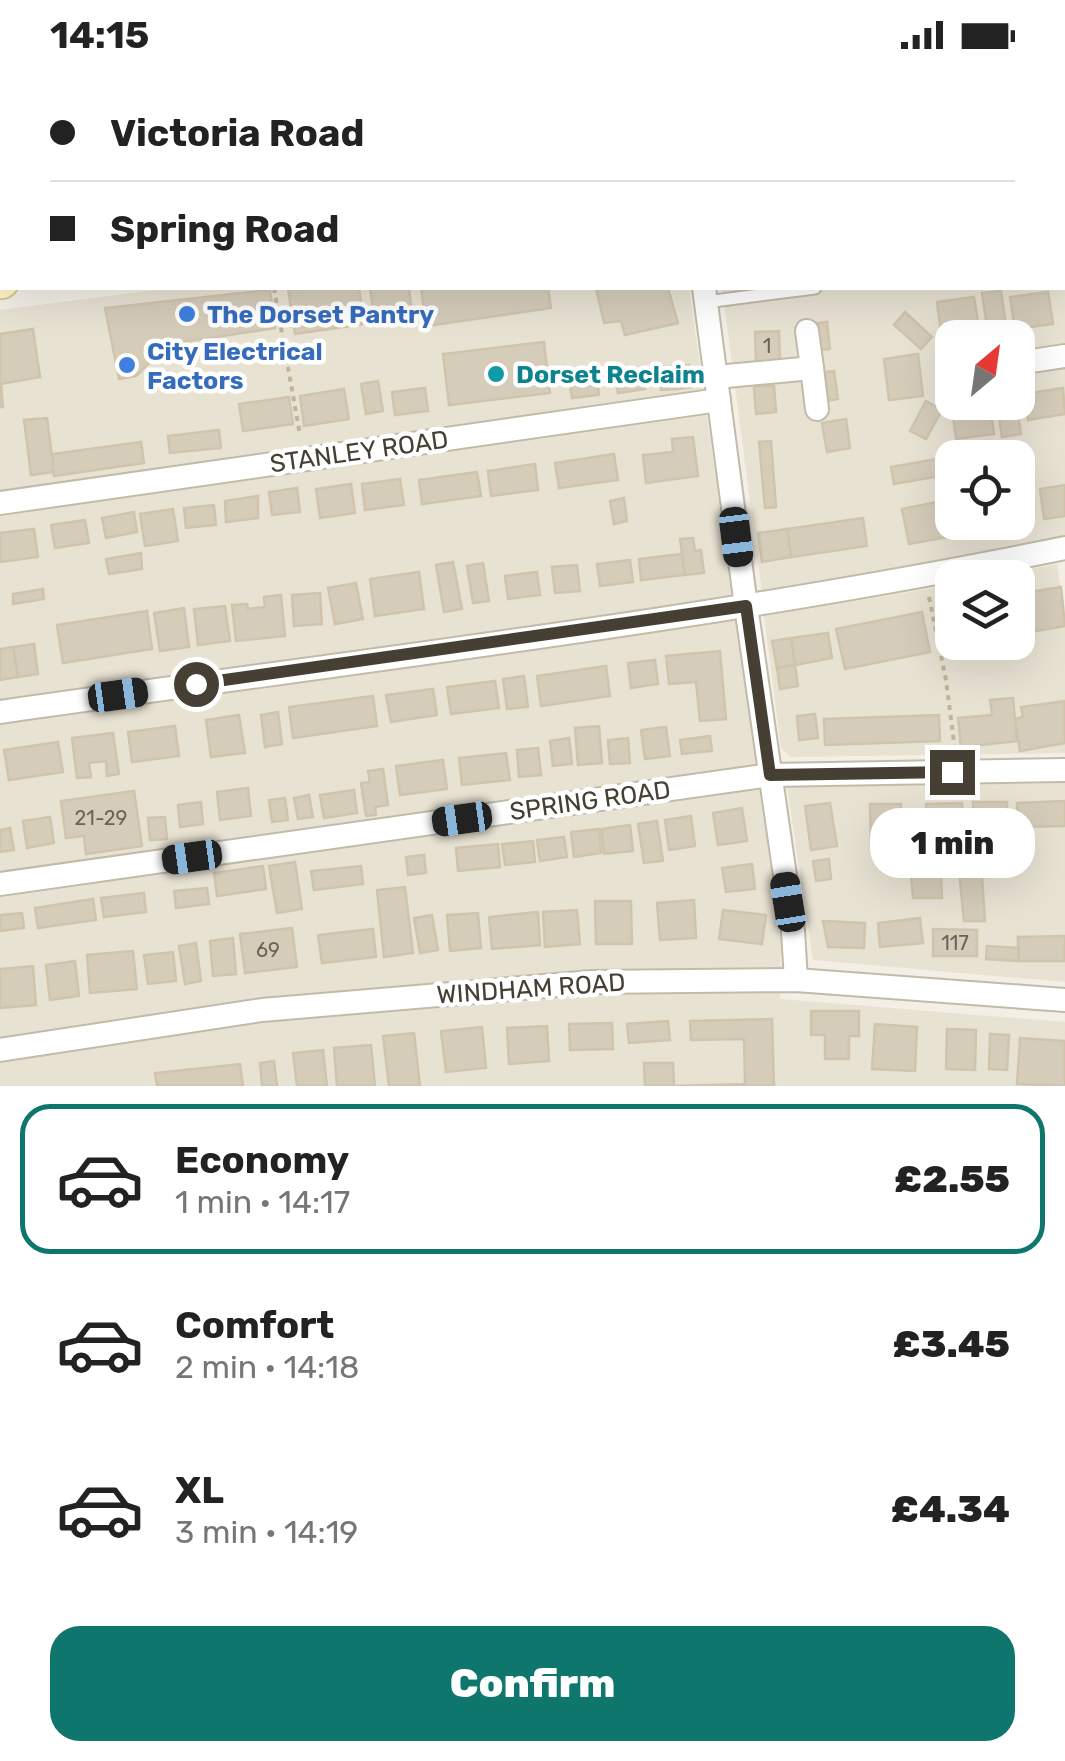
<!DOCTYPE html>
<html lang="en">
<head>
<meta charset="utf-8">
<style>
  body { margin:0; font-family:Rubik,sans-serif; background:#f2f2f2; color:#222; height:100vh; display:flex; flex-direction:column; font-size:38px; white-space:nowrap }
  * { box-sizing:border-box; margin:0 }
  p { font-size:32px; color:#767676 }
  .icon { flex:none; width:55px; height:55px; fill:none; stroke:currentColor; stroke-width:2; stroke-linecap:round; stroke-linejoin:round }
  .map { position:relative; height:1016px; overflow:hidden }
  .drawer { display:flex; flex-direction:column; background:#fff; flex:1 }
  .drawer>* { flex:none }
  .guide { position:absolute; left:0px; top:0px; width:1065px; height:220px; box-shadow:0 10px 40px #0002; display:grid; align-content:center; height:220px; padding:0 50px; background:#fff }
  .needle { width:65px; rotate:29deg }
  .fabs { position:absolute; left:935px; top:250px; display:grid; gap:20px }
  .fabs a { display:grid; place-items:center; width:100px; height:100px; border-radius:20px; background:#fff; box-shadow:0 10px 40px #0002; font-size:50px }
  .end { position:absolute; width:45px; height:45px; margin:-22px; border:12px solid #464034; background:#fff; box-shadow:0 0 0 5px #fff }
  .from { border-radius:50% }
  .bubble { position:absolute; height:70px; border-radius:30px; background:#fff; box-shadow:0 10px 40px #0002; font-size:32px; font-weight:800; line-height:70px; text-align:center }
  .car { position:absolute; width:30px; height:60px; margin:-30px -15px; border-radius:12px; box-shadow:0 0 8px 2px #0007; background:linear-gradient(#222 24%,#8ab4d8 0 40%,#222 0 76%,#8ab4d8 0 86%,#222 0) }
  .guide b { display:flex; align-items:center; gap:35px; height:95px; font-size:38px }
  .guide b+b { border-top:2px solid #e0e0e0 }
  .guide i { width:25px; height:25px; background:#222 }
  ul { padding:18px 0 0; list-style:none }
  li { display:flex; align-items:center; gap:30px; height:150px; margin:0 20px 15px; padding:0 30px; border:5px solid transparent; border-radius:30px }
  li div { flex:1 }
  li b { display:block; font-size:38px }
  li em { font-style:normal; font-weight:800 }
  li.selected { border-color:#0f766e }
  li>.icon { width:90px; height:90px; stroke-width:1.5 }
  .action { display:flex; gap:20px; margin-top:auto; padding:20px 50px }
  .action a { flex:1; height:115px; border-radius:30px; background:#0f766e; color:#fff; font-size:40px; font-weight:800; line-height:115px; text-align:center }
  .status { display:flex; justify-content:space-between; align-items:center; height:70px; padding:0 50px; background:#fff; direction:ltr }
  .status svg { height:28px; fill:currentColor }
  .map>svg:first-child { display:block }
  .residential { fill:#e8e2d3; fill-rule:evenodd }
  .building { fill:#d5ccba; stroke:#d0c4ad; stroke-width:2.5 }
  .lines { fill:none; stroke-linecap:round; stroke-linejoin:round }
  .lane-casing { stroke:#c2bbaa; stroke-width:15 }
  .street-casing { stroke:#c2bbaa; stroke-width:26 }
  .secondary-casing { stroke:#d6c692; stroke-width:36 }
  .path { stroke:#c2b498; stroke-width:4; stroke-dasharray:5 5; stroke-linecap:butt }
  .lane { stroke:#fff; stroke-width:11 }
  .street { stroke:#fff; stroke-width:22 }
  .secondary { stroke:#fff3c3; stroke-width:32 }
  .route { stroke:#464034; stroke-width:12 }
  .shop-dot { fill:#3f7fe0; stroke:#fff; stroke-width:4 }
  .culture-dot { fill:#0f9aa8; stroke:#fff; stroke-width:4 }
  .labels { text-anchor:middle; stroke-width:9; stroke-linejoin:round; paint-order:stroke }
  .number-label { font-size:20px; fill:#6a6356 }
  .shop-label { font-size:25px; font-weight:bold; fill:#366cbe; stroke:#fff; text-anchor:start }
  .culture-label { font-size:25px; font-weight:bold; fill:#0d838f; stroke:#fff; text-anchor:start }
  .street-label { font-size:25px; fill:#464034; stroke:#fff }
</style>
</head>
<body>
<div class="status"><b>14:15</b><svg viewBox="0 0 49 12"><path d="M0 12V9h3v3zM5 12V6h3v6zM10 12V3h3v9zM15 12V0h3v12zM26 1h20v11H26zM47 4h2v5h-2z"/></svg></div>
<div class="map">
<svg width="1065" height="1016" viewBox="0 0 1065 1016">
  <rect width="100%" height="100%" fill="#f3efe5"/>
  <!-- residential -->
  <g class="residential">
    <polygon points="0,0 417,0 418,2 2,2 0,197"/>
    <path d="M1065,106V465L993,483L762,522L722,218H1062ZM952,268H1018V332H952ZM952,388H1018V452H952Z"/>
    <polygon points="170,218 689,218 781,870 780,929 1065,952 1065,1016 0,1016 0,240"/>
    <polygon points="1057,494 1065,549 1065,683 791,687 781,678 764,546 952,515 952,572 1018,572 1018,508 990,507"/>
    <polygon points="1065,713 1065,912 813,890 787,716"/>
  </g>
  <!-- building -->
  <g class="building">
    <polygon points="552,0 660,0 660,2 553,2"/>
    <polygon points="359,218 364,254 295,264 288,219"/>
    <polygon points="370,218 409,218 413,251 375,256"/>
    <polygon points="421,218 548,218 551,238 426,256"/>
    <polygon points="596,218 668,218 678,253 625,265 621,251 604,253"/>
    <polygon points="270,220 275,258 169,274 171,291 152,290 136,306 119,309 105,238"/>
    <polygon points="1001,221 1006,255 987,257 982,223"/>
    <polygon points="1048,222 1053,254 1015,259 1010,227"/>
    <polygon points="974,227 979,258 941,263 937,232"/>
    <polygon points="905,242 932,267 921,279 894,255"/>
    <polygon points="827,252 830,279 812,281 810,254"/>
    <polygon points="33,259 40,307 1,314 3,337 0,337 0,264"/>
    <polygon points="779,261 780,291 756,292 755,262"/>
    <polygon points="544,272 550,323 449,335 443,284"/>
    <polygon points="918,284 923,326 889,330 884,289"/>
    <polygon points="689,295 692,317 677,319 675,296"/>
    <polygon points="675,296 677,319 661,320 658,297"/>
    <polygon points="642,299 645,319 618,323 615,303"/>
    <polygon points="834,301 838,329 820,332 816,304"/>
    <polygon points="596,304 599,325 572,328 569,308"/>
    <polygon points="378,311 383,341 366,344 361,314"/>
    <polygon points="774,316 776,342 756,344 754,317"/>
    <polygon points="425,318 428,341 395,345 392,322"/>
    <polygon points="1063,318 1065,344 1028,350 1024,324"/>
    <polygon points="344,319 349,349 304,356 300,326"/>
    <polygon points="289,327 293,354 243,361 239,334"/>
    <polygon points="926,331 942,340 926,369 910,361"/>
    <polygon points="1016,332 1021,364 1002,367 997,333"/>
    <polygon points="990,333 994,364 956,369 952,338"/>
    <polygon points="47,348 54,402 31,405 24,350"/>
    <polygon points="846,349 850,378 827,382 822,353"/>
    <polygon points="219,360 221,378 170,383 168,366"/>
    <polygon points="693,367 698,406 646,413 643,385 673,382 672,369"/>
    <polygon points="771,371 776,437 765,438 759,372"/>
    <polygon points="141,372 144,393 54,406 52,384"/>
    <polygon points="614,384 618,410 559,418 555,393"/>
    <polygon points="948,387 951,404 894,414 891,397"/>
    <polygon points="535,394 538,420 491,426 488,401"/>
    <polygon points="477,402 481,426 422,434 419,410"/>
    <polygon points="400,409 404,435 365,440 362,414"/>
    <polygon points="351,414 355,443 320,448 316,419"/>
    <polygon points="1065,415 1065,446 1044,449 1040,419"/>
    <polygon points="1021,416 1028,452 909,474 902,439 952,429 952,452 1018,452 1018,417"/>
    <polygon points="297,418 300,442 272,445 269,422"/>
    <polygon points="258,426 258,448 226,452 225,431"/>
    <polygon points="624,428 627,451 614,454 610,431"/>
    <polygon points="214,435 216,455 186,458 184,438"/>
    <polygon points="173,439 178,471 145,476 140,444"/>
    <polygon points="134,442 137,462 106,468 102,448"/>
    <polygon points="863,448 867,476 791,487 787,459"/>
    <polygon points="85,450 89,473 55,478 51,455"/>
    <polygon points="34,459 38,487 0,492 0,463"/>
    <polygon points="787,459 791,487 762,492 758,463"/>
    <polygon points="693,468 695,481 701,480 704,503 685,505 680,469"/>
    <polygon points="141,483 142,499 109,504 106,489"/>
    <polygon points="682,484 685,505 641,510 639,489"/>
    <polygon points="630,490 633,512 600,516 597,494"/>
    <polygon points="453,492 462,539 444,542 436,495"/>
    <polygon points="483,493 489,531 473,533 467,496"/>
    <polygon points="577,495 580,521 555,523 552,497"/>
    <polygon points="419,502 424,539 375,546 370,509"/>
    <polygon points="537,502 540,525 508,529 505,506"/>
    <polygon points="356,513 363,549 335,554 328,518"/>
    <polygon points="1061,517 1065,556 1018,564 1018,524"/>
    <polygon points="43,519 44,529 13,534 13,524"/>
    <polygon points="320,523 322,554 294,556 292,525"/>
    <polygon points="281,525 285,566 236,571 232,535 247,534 248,539 265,537 264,527"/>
    <polygon points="225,536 230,571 198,575 194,539"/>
    <polygon points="952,536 952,572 971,572 948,577 941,538"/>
    <polygon points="184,538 189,577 160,581 154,543"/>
    <polygon points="147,541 152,579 63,593 57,555"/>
    <polygon points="922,542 930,582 845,599 836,559"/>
    <polygon points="828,563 832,588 795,595 791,568"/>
    <polygon points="791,568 795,595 777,598 772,571"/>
    <polygon points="34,574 38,604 18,607 13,577"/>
    <polygon points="13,577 18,607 0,610 0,579"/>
    <polygon points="720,581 726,649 700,651 696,612 669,614 666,586"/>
    <polygon points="655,590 658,614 631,618 628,593"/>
    <polygon points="795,595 798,616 780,619 777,598"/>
    <polygon points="606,596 610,626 541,636 537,606"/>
    <polygon points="524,606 528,637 507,639 503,609"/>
    <polygon points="495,611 499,638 451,644 447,617"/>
    <polygon points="433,619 437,645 391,652 386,625"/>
    <polygon points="373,626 377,656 293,668 289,637"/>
    <polygon points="1013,628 1017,671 961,677 958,648 992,645 990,630"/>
    <polygon points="1065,631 1065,673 1020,681 1015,649 1023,647 1021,637"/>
    <polygon points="278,642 282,674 265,677 261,645"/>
    <polygon points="815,644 818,668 799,670 797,646"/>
    <polygon points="239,645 245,683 211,687 206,650"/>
    <polygon points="939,645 940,671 825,675 824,649"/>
    <polygon points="175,656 179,686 132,692 128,662"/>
    <polygon points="599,656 602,693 578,695 575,658"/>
    <polygon points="666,657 670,686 645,689 641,660"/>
    <polygon points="113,663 119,704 107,706 106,691 89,693 91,707 77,708 72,668"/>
    <polygon points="710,666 712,681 682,684 680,670"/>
    <polygon points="569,668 572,694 553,696 550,671"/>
    <polygon points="628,668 630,693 610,694 608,670"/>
    <polygon points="58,672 63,702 9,710 4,680"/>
    <polygon points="538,678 541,705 519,707 517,680"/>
    <polygon points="506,683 510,710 462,715 459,688"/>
    <polygon points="443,690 447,719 400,725 396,696"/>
    <polygon points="383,699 388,735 375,737 376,745 366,746 361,713 370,712 368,701"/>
    <polygon points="248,718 251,746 220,750 217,722"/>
    <polygon points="354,720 357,743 324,748 320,725"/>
    <polygon points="134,721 142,776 86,784 84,766 66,768 61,731"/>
    <polygon points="309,725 313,747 298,749 294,728"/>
    <polygon points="285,728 288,750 272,752 269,730"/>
    <polygon points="1065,731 1065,756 1018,757 1017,733"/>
    <polygon points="201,732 203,754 180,757 178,735"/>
    <polygon points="973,732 1007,732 1007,761 974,761"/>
    <polygon points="830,733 837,776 811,780 805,736"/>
    <polygon points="962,733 963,761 927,762 926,734"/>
    <polygon points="870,734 901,734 901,773 871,773"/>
    <polygon points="742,738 747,771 718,775 713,743"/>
    <polygon points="691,746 695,776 669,780 665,750"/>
    <polygon points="50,747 54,773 27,778 23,751"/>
    <polygon points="165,747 167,769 150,770 148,748"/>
    <polygon points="657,751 663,791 644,793 638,754"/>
    <polygon points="630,755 633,781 604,784 601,759"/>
    <polygon points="10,758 14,780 0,782 0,760"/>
    <polygon points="599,759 601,783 574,787 571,762"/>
    <polygon points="564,767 567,787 540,791 537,770"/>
    <polygon points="533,771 535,792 505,795 502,774"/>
    <polygon points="498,774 500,797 458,801 456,778"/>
    <polygon points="424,785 426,803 408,805 406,787"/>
    <polygon points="829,789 831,809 816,811 813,791"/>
    <polygon points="958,791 981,791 985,851 964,851"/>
    <polygon points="295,792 302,839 277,843 269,796"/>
    <polygon points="752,794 755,819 726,822 722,798"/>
    <polygon points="263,796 266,819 217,826 214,803"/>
    <polygon points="361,796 363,814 314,820 311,801"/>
    <polygon points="941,804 942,828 913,828 911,805"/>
    <polygon points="405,817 413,883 384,887 377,820"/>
    <polygon points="207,818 209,834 176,838 174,821"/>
    <polygon points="144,823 146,842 104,847 101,828"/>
    <polygon points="93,829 96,850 38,858 35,838"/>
    <polygon points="694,830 696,868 660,870 657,833"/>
    <polygon points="595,831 631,831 632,874 596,874"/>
    <polygon points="577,840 580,874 545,877 543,842"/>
    <polygon points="723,840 766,845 762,874 719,869"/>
    <polygon points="538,842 540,875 492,879 489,847"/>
    <polygon points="22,843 24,858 0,861 0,845"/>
    <polygon points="478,843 481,878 450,881 447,845"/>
    <polygon points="432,845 438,880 420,883 414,848"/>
    <polygon points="920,848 923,873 880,877 878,853"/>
    <polygon points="823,851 865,853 864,878 828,877"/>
    <polygon points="292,858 297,897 245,903 240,864"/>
    <polygon points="373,859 376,887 322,893 318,865"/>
    <polygon points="933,859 977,860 977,886 933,886"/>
    <polygon points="1065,866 1065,891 1018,891 1018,867"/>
    <polygon points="233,868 236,904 213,906 210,871"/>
    <polygon points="196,873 201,911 185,914 179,876"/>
    <polygon points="987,876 1019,878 1018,891 986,889"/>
    <polygon points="133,881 137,919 90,923 87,885"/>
    <polygon points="173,882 176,911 148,914 144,885"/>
    <polygon points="75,891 79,926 50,930 46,895"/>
    <polygon points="33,896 36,935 0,938 0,899"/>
    <polygon points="811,941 859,941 859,966 849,966 849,989 825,989 825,965 811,965"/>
    <polygon points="772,949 774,1016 645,1016 644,993 673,993 674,1016 745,1014 744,969 691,970 690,951"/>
    <polygon points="668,951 670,970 629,973 627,954"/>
    <polygon points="612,953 613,979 570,980 569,954"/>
    <polygon points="875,954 917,957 915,1001 872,999"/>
    <polygon points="547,956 549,991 509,994 507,958"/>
    <polygon points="482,957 486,998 446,1002 441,961"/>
    <polygon points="947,959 976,960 975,1000 946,999"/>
    <polygon points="414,963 420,1016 389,1016 383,966"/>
    <polygon points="990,964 1009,965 1007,1000 989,999"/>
    <polygon points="1020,968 1065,971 1065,1016 1017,1014"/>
    <polygon points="371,975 375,1016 337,1016 334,978"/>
    <polygon points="323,980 327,1016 297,1016 293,983"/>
    <polygon points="274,991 277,1016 262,1016 260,993"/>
    <polygon points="240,994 243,1016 157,1016 155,1003"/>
  </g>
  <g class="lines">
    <defs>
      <g id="lane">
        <polyline points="159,0 161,2"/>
        <polyline points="233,2 236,0"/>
        <polyline points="706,232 815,218"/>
      </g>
      <g id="street">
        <polyline points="107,0 109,2"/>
        <polyline points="435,0 437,2"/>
        <polyline points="845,0 847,2"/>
        <polyline points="704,218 746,536 793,861 796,910"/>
        <polyline points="1018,293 1065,286"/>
        <polyline points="812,298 817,339"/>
        <polyline points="716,307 812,298 807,261"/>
        <polyline points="0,433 719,330"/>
        <path d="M0,642C355,591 713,550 1065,478"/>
        <polyline points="0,814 770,705 1065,700"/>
        <polyline points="0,980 262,940 592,912 796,910 1065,930"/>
      </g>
      <g id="secondary">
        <polyline points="1062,69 1065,69"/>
        <polyline points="0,212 2,212"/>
      </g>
    </defs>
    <!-- lane casing -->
    <use href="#lane" class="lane-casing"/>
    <!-- street casing -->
    <use href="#street" class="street-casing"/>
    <!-- secondary casing -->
    <use href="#secondary" class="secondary-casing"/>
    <!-- path -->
    <g class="path">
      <polyline points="1062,178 1065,178"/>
      <polyline points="274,218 300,365"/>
      <polyline points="929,527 946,610 955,680"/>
    </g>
    <!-- lane -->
    <use href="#lane" class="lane"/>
    <!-- street -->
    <use href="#street" class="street"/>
    <!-- secondary -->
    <use href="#secondary" class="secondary"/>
  </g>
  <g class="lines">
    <!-- route -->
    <polyline class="route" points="196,614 746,536 770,705 952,702"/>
  </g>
  <!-- markers -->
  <g class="shop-dot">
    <circle cx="187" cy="244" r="10"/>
    <circle cx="127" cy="295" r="10"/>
  </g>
  <circle class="culture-dot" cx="496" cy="304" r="10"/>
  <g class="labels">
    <!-- number labels -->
    <g class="number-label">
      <text x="767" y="283">1</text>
      <text x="101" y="755">21-29</text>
      <text x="955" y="880">117</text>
      <text x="268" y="887">69</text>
    </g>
    <!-- shop labels -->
    <g class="shop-label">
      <text x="207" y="253">The Dorset Pantry</text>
      <text x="147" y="290">City Electrical<tspan x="147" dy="29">Factors</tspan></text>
    </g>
    <!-- culture labels -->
    <g class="culture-label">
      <text x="516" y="313">Dorset Reclaim</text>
    </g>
    <!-- street labels -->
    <g class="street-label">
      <text transform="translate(359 381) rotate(-8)" y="9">STANLEY ROAD</text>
      <text transform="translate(590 730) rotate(-8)" y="9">SPRING ROAD</text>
      <text transform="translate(531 918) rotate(-4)" y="9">WINDHAM ROAD</text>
    </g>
  </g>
</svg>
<div class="fabs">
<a><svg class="needle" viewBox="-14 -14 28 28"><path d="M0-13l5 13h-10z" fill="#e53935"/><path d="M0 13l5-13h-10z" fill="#767676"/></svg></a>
<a><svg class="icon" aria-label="locate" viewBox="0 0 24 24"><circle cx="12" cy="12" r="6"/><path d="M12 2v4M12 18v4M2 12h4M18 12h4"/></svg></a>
<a><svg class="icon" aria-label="layers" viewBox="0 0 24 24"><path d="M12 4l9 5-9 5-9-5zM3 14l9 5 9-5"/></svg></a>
</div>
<i class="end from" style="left:196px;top:614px"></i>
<i class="end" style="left:952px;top:702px"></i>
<div class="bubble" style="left:870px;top:738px;width:165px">1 min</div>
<i class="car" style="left:736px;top:467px;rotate:173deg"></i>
<i class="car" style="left:118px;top:625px;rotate:82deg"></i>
<i class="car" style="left:462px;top:749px;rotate:262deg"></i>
<i class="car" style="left:192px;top:787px;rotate:262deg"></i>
<i class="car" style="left:788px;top:832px;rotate:351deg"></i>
<div class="guide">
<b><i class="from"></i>Victoria Road</b>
<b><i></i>Spring Road</b>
</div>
</div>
<section class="drawer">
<ul>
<li class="selected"><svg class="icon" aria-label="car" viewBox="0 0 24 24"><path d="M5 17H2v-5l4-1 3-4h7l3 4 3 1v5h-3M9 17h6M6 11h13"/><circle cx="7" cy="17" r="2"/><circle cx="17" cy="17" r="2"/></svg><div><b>Economy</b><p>1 min · 14:17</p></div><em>£2.55</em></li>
<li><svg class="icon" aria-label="car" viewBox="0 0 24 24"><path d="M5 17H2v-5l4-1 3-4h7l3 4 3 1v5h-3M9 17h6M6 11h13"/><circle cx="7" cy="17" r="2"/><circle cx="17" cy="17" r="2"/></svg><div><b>Comfort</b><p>2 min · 14:18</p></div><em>£3.45</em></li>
<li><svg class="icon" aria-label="car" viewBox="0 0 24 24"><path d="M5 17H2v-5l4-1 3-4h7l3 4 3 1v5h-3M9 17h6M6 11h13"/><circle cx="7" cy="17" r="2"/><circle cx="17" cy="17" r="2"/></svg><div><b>XL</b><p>3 min · 14:19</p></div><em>£4.34</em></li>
</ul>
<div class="action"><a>Confirm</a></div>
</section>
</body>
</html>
